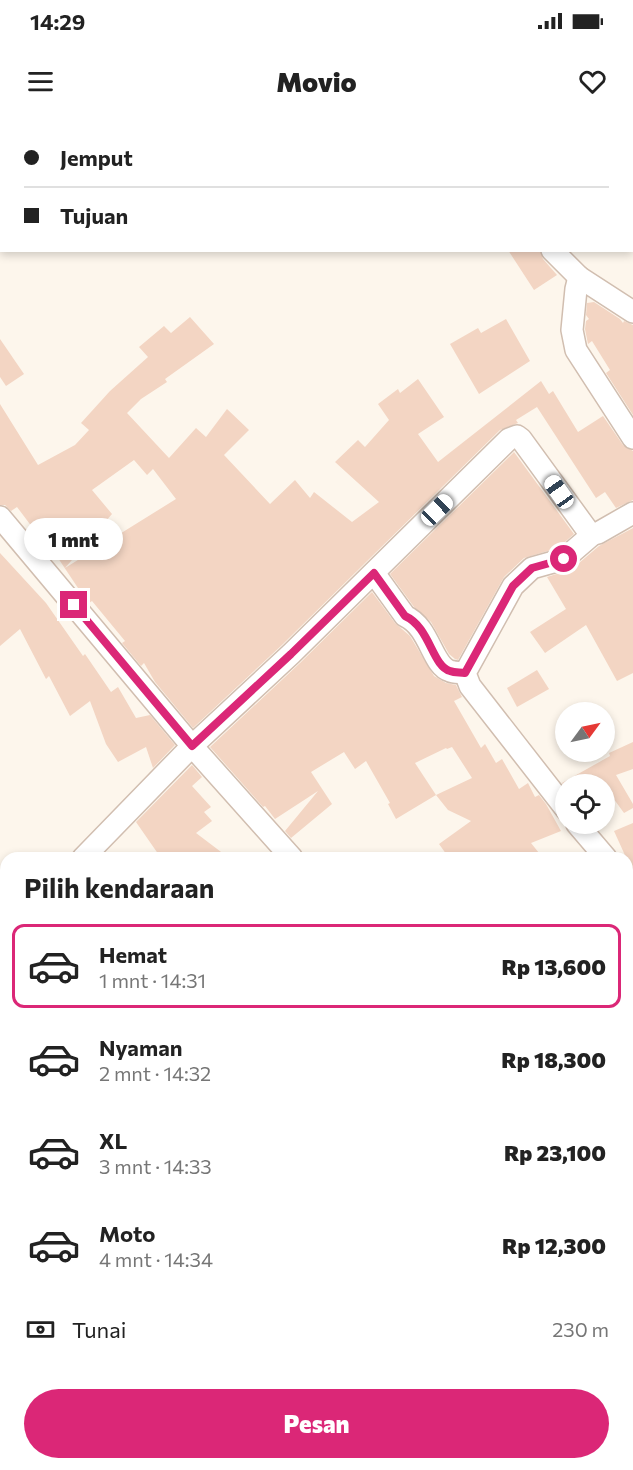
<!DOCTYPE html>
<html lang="id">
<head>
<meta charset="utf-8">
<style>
  body { margin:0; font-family:Commissioner,sans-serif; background:#f2f2f2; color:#222; height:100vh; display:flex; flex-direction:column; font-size:22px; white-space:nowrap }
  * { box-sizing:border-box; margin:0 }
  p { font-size:20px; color:#767676 }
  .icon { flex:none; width:33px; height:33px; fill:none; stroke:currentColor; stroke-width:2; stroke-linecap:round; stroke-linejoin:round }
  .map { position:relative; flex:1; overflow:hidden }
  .details { position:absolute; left:0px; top:732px; width:633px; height:618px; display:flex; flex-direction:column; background:#fff; border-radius:18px 18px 0 0; box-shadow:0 3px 9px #0003 }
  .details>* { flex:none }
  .top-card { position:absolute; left:0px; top:0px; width:633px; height:132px; box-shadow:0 3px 9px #0003; display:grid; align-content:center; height:132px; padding:0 24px; background:#fff }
  .needle { width:39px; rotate:57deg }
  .fabs { position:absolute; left:555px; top:582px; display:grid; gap:12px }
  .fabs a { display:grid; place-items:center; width:60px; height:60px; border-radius:50%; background:#fff; box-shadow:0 3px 9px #0003; font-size:30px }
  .end { position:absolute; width:27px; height:27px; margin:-14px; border:8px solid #db2777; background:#fff; box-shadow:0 0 0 3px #fff }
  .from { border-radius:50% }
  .bubble { position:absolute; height:42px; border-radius:21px; background:#fff; box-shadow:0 3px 9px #0003; font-size:20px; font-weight:800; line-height:42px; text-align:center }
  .car { position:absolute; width:18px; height:36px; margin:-18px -9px; border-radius:8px; box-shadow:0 0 4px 2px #0007; background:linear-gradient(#fff 24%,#345 0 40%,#fff 0 76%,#345 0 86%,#fff 0) }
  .top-card b { display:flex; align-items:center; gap:21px; height:57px; font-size:22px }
  .top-card b+b { border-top:2px solid #e0e0e0 }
  .top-card i { width:15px; height:15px; background:#222 }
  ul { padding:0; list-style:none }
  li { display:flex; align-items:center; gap:18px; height:84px; margin:0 12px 9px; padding:0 12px; border:3px solid transparent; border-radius:12px }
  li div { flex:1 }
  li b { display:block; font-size:22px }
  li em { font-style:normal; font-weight:800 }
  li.current { border-color:#db2777 }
  li>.icon { width:54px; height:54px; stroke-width:1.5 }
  h2 { padding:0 24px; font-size:27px; line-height:72px }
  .pay { display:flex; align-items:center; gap:15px; height:66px; padding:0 24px; font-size:22px }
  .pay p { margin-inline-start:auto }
  .button { display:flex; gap:12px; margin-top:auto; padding:12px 24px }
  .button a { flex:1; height:69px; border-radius:36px; background:#db2777; color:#fff; font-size:24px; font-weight:800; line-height:69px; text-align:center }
  .status { display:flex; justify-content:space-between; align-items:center; height:42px; padding:0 30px; background:#fff; direction:ltr }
  .status svg { height:16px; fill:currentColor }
  header { display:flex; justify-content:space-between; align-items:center; height:78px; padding:0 24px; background:#fff; font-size:27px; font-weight:800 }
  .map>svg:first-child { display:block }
  .building { fill:#f3d5c3; fill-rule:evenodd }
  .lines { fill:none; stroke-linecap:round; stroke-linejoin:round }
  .minor-casing { stroke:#d1beb0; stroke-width:24 }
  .minor { stroke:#fff; stroke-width:21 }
  .route { stroke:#db2777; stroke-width:8 }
</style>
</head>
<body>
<div class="status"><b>14:29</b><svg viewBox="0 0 49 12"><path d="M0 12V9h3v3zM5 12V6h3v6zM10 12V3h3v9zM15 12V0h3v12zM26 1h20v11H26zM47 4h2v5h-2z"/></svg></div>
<header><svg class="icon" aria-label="menu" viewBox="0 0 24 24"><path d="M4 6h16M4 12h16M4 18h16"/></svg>Movio<svg class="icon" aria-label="heart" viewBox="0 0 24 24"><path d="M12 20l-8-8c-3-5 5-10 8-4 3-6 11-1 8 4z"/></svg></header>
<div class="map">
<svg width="633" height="1350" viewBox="0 0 633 1350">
  <rect width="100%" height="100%" fill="#fdf6ec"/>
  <!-- building -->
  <g class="building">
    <polygon points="508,130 540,130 543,139 557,155 534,170"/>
    <polygon points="594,182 620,199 623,203 624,201 633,205 633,295 606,253 610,250 592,221 588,224 585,209 586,201 589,199 586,195 587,183"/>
    <path d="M190,197L214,224L165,259L167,262L141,279L127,293L169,338L196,308L206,317L227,289L249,310L224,335L270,384L295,360L310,378L314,372L352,402L379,382L335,342L358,320L365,327L389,300L378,284L398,269L400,273L418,259L444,297L418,314L438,342L541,261L549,274L553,271L578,312L603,296L623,325L633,331V380L616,388L605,372L596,378L537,287L516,300L518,303L500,310L282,525L193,608L155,562L144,543L141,546L122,523L125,521L92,481L89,483L84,477L56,435L54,436L17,387L11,391L5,385H0V284L38,345L75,325L89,310L81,303L110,271L148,237L139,227L164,206L171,213ZM134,340L147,355L153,349L176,379L65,448L112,394L92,370Z"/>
    <polygon points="506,199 530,241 479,274 450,224 478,208 481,213"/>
    <polygon points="0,219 24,254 6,266 0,257"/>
    <polygon points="514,332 574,414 558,428 524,438 504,457 458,540 455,539 449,534 431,502 414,487 390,454"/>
    <polygon points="633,408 633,553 617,561 586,505 545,533 530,512 566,489 547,457 572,449 599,426"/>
    <polygon points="0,433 46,483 83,536 85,534 111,572 118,567 136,598 150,595 175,625 153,648 146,627 118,642 106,624 90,581 70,596 49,556 46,559 20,509 0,526"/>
    <path d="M372,472L395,503L410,516L434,556L446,563L456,565L462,577L454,581L481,628L485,624L496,643L502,639L519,669L528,663L535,677L539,675L546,684L561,711L531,723L543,738H449L439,724L471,701L448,690L436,675L396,699L388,684L390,683L366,641L355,649L344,632L311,652L332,684L291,718L285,711L318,671L275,699L265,686L263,687L210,627L300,543ZM452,627L472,658L436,675L415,643L446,628L447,629Z"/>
    <polygon points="537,550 549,569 517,587 507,568"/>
    <polygon points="633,622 633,649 616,655 633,684 633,688 624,693 600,660 590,664 566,664 566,668 562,663 610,636 609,633"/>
    <polygon points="192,645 202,657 192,666 211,687 204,692 212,701 196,713 229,738 161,738 136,702"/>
    <polygon points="633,703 633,753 614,711"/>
  </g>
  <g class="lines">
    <defs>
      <g id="minor">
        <polyline points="27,0 28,2"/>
        <polyline points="180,0 181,2"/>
        <polyline points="464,0 464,2"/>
        <polyline points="153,2 155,0"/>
        <polyline points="250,2 252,0"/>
        <polyline points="552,130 579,157 633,192"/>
        <polyline points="579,157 576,169 572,210 576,230 633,318"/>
        <polyline points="0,397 192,626 292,738"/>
        <path d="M374,453L405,496C430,507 432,546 450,551C455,553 460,552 465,553"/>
        <polyline points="566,689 470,566 465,553 513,466 532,448 564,439 593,414"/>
        <polyline points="577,704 606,738"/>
        <polyline points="83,738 192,626 291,534 509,319 517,316 521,319 588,411 593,414 598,413 633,393"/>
        <polyline points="627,764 633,771"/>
        <polyline points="0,823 6,816"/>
        <polyline points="0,837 6,841"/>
        <polyline points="0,946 6,960"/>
        <polyline points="627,1127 633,1137"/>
        <polyline points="627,1192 633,1186"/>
        <polyline points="146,1344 150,1350"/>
        <polyline points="372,1344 377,1350"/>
        <polyline points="585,1344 590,1350"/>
        <polyline points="467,1350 474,1344"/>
      </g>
    </defs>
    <!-- minor casing -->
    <use href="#minor" class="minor-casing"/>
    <!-- minor -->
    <use href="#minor" class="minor"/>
  </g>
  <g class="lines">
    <!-- route -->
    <path class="route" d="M74,485L192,626L291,534L374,453L405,496C430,507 432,546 450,551C455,553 460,552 465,553L513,466L532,448L564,439"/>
  </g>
</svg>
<div class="fabs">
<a><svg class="needle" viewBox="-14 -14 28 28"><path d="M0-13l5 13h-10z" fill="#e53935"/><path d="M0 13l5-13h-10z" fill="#767676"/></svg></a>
<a><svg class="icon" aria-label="locate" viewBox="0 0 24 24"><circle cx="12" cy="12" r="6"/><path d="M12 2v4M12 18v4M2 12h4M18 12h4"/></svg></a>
</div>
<i class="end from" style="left:564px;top:439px"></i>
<i class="end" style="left:74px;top:485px"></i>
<div class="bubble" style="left:24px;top:398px;width:99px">1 mnt</div>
<i class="car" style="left:559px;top:372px;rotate:325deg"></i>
<i class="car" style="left:437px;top:390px;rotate:46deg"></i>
<div class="top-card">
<b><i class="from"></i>Jemput</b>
<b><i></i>Tujuan</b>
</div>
<section class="details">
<h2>Pilih kendaraan</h2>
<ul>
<li class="current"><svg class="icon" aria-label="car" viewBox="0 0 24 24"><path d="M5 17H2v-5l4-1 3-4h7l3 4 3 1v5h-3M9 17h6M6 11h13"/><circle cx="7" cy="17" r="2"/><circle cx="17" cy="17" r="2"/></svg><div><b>Hemat</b><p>1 mnt · 14:31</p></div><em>Rp 13,600</em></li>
<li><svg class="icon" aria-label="car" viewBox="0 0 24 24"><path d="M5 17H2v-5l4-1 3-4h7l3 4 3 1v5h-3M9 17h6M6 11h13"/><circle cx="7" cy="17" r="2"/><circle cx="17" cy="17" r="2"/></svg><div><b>Nyaman</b><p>2 mnt · 14:32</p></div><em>Rp 18,300</em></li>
<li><svg class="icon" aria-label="car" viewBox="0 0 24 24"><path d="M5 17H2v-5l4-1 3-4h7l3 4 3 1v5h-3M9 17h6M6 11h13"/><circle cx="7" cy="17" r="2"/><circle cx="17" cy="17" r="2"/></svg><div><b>XL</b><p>3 mnt · 14:33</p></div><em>Rp 23,100</em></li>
<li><svg class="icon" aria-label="car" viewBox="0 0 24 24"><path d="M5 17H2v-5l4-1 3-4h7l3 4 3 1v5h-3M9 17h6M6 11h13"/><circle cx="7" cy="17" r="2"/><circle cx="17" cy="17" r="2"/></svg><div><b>Moto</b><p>4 mnt · 14:34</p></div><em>Rp 12,300</em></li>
</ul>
<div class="pay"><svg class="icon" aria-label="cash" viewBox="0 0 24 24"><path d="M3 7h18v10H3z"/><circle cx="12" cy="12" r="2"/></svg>Tunai<p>230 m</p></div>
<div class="button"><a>Pesan</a></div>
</section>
</div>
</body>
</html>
